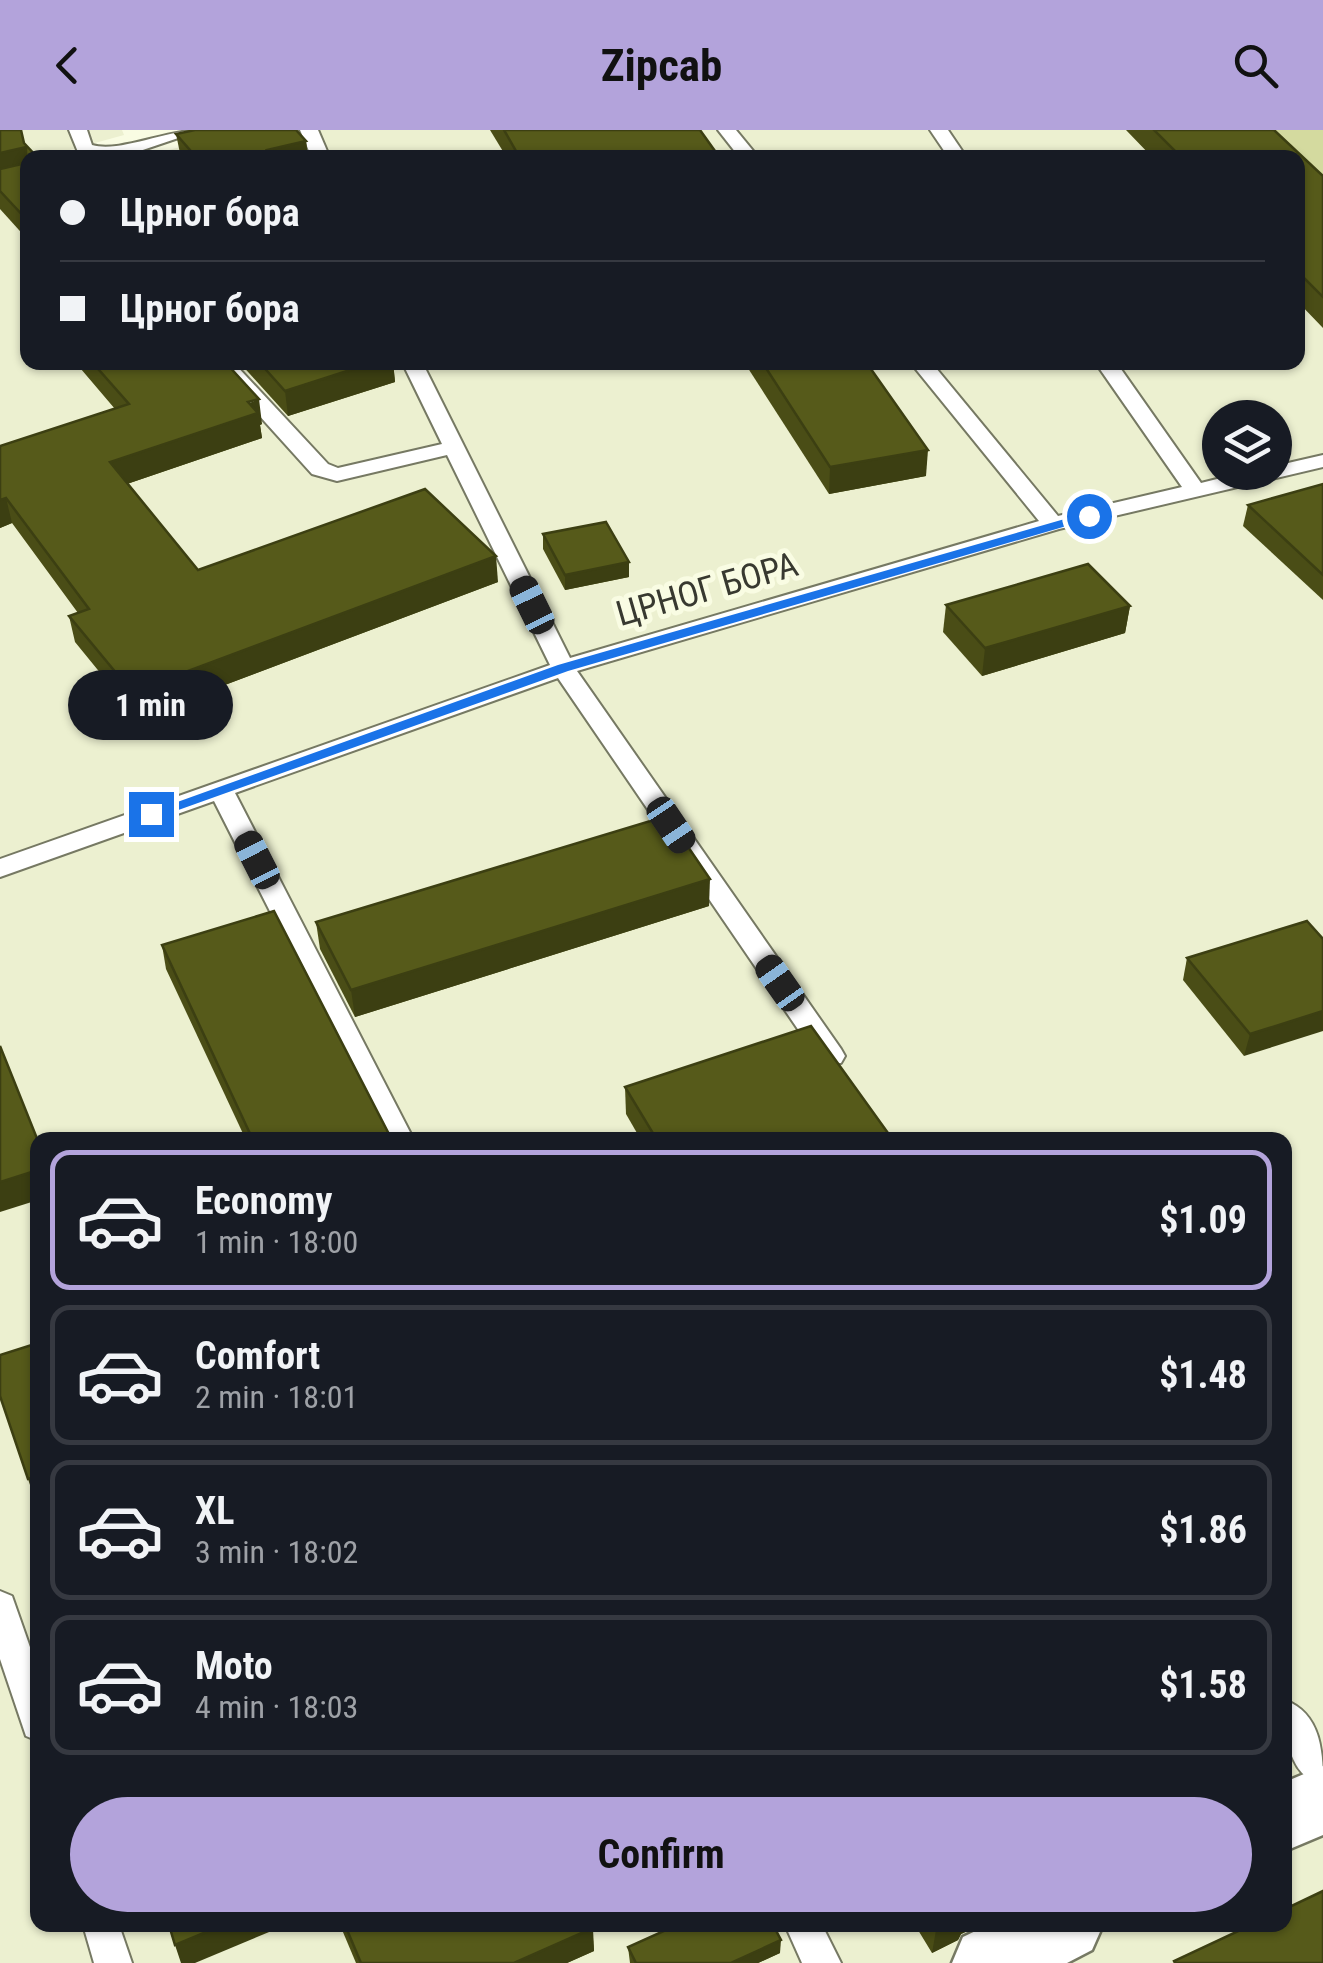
<!DOCTYPE html>
<html lang="en">
<head>
<meta charset="utf-8">
<style>
  body { margin:0; font-family:"Roboto Condensed",sans-serif; background:#242831; color:#f1f3f6; height:100vh; display:flex; flex-direction:column; font-size:38px; white-space:nowrap }
  * { box-sizing:border-box; margin:0 }
  p { font-size:32px; color:#9ea1a6 }
  .icon { flex:none; width:55px; height:55px; fill:none; stroke:currentColor; stroke-width:2; stroke-linecap:round; stroke-linejoin:round }
  .map { position:relative; flex:1; overflow:hidden }
  .side { position:absolute; left:30px; top:1002px; width:1262px; height:800px; display:flex; flex-direction:column; background:#171b24; border-radius:20px; box-shadow:0 2px 8px #0004 }
  .side>* { flex:none }
  .top-card { position:absolute; left:20px; top:20px; width:1285px; height:220px; border-radius:20px; box-shadow:0 2px 8px #0004; display:grid; align-content:center; height:220px; padding:0 40px; background:#171b24 }
  .controls { position:absolute; left:1202px; top:270px; display:grid; gap:20px }
  .controls a { display:grid; place-items:center; width:90px; height:90px; border-radius:50%; background:#171b24; box-shadow:0 2px 8px #0004; font-size:50px }
  .end { position:absolute; width:45px; height:45px; margin:-22px; border:12px solid #1a73e8; background:#fff; box-shadow:0 0 0 5px #fff }
  .from { border-radius:50% }
  .bubble { position:absolute; height:70px; border-radius:35px; background:#171b24; box-shadow:0 2px 8px #0004; font-size:32px; font-weight:700; line-height:70px; text-align:center }
  .car { position:absolute; width:30px; height:60px; margin:-30px -15px; border-radius:12px; box-shadow:0 0 8px 2px #0007; background:linear-gradient(#222 24%,#8ab4d8 0 40%,#222 0 76%,#8ab4d8 0 86%,#222 0) }
  .top-card b { display:flex; align-items:center; gap:35px; height:95px; font-size:38px }
  .top-card b+b { border-top:2px solid #363941 }
  .top-card i { width:25px; height:25px; background:#f1f3f6 }
  ul { padding:18px 0 0; list-style:none }
  li { display:flex; align-items:center; gap:30px; height:140px; margin:0 20px 15px; padding:0 20px; border:5px solid #363941; border-radius:20px }
  li div { flex:1 }
  li b { display:block; font-size:38px }
  li em { font-style:normal; font-weight:700 }
  li.active { border-color:#b3a3db }
  li>.icon { width:90px; height:90px; stroke-width:1.5 }
  .cta { display:flex; gap:20px; margin-top:auto; padding:20px 40px }
  .cta a { flex:1; height:115px; border-radius:60px; background:#b3a3db; color:#111; font-size:40px; font-weight:700; line-height:115px; text-align:center }
  header { display:flex; justify-content:space-between; align-items:center; height:130px; padding:0 40px; background:#b3a3db; color:#111; font-size:45px; font-weight:700 }
  .map>svg:first-child { display:block }
  .built { fill:#ecf0d0; fill-rule:evenodd }
  .green { fill:#d4da9f }
  .lines { fill:none; stroke-linecap:round; stroke-linejoin:round }
  .lane-casing { stroke:#767963; stroke-width:4 }
  .street-casing { stroke:#767963; stroke-width:5 }
  .lane { fill:#fff; fill-rule:evenodd }
  .street { fill:#fff; fill-rule:evenodd }
  .wall { fill:#4a4d16 }
  .shaded-wall { fill:#3c3f12 }
  .building { fill:#565a1a; stroke:#3c3f12; stroke-width:2.5 }
  .route { fill:#1a73e8 }
  .labels { text-anchor:middle; stroke-width:10; stroke-linejoin:round; paint-order:stroke }
  .street-label { font-size:35px; fill:#383930; stroke:#f9fce3 }
</style>
</head>
<body>
<header><svg class="icon" aria-label="back" viewBox="0 0 24 24"><path d="M15 5l-7 7 7 7"/></svg>Zipcab<svg class="icon" aria-label="search" viewBox="0 0 24 24"><circle cx="10" cy="10" r="6"/><path d="M15 15l6 6"/></svg></header>
<div class="map">
<svg width="1323" height="1833" viewBox="0 0 1323 1833">
  <rect width="100%" height="100%" fill="#f9fce3"/>
  <!-- built -->
  <g class="built">
    <polygon points="0,0 122,0 124,5 44,27 28,28"/>
    <polygon points="242,0 1260,0 1290,28 140,28"/>
    <path d="M1298,34L1323,58V1833H0V65L27,58L28,232H1298ZM1220,288H1275V342H1220ZM38,1010H1285V1795H38Z"/>
  </g>
  <!-- green -->
  <polygon class="green" points="1260,0 1323,0 1323,58 1298,28"/>
  <g class="lines">
    <defs>
      <g id="lane">
        <path d="M69,0H87L92,15C120,23 165,0 202,0L119,28H89L78,22Z"/>
        <polygon points="300,0 318,0 330,28 312,28"/>
        <polygon points="718,0 736,0 759,28 740,28"/>
        <polygon points="930,0 948,0 967,28 949,28"/>
        <polygon points="211,232 233,232 328,334 338,338 442,314 402,232 422,232 570,528 1039,391 910,232 931,232 1058,386 1182,357 1095,232 1116,232 1201,353 1245,342 1275,342 1275,336 1323,325 1323,337 1059,399 577,541 841,919 845,926 841,933 821,933 558,548 235,663 414,1010 386,1010 214,671 0,747 0,729 550,535 447,325 337,351 312,344"/>
        <polygon points="0,1461 12,1466 38,1540 38,1611 26,1606 0,1529"/>
        <path d="M1285,1570C1322,1584 1323,1624 1323,1657C1286,1643 1285,1604 1285,1570Z"/>
        <polygon points="83,1795 119,1795 132,1833 94,1833"/>
        <polygon points="785,1795 822,1795 841,1833 802,1833"/>
      </g>
      <g id="street">
        <polygon points="1323,1636 1323,1705 1285,1721 1285,1652"/>
        <polygon points="988,1795 1103,1795 1092,1820 1067,1833 952,1833 963,1807"/>
      </g>
    </defs>
    <!-- lane casing -->
    <use href="#lane" class="lane-casing"/>
    <!-- street casing -->
    <use href="#street" class="street-casing"/>
    <!-- lane -->
    <use href="#lane" class="lane"/>
    <!-- street -->
    <use href="#street" class="street"/>
  </g>
  <!-- wall -->
  <g class="wall">
    <polygon points="0,0 28,28 28,110 0,79"/>
    <polygon points="490,0 700,0 720,28 507,28"/>
    <polygon points="1126,0 1274,0 1323,46 1323,198 1298,172 1298,28 1153,28"/>
    <polygon points="176,4 306,11 308,28 181,28"/>
    <polygon points="75,232 225,232 262,294 260,295 262,308 127,354 198,440 498,452 137,588 75,512 69,486 78,483 12,393 0,398 0,316 115,279"/>
    <polygon points="239,232 393,232 395,252 288,286"/>
    <polygon points="744,232 866,232 926,346 829,364"/>
    <polygon points="1323,354 1323,470 1243,396 1248,375"/>
    <polygon points="543,404 629,447 565,460 543,419"/>
    <polygon points="946,475 1130,476 1125,503 982,546 943,502"/>
    <polygon points="709,776 355,887 320,819 316,792"/>
    <polygon points="1323,809 1244,926 1183,850 1187,828"/>
    <polygon points="162,815 392,1010 246,1010 166,839"/>
    <polygon points="625,957 893,1010 641,1010 626,984"/>
    <polygon points="340,1795 592,1795 594,1821 567,1833 356,1833"/>
    <polygon points="915,1795 980,1795 961,1804 958,1810 932,1823"/>
    <polygon points="628,1817 780,1823 758,1833 630,1833"/>
  </g>
  <!-- shaded-wall -->
  <g class="shaded-wall">
    <polygon points="306,11 308,28 268,28 267,20"/>
    <polygon points="26,17 28,41 0,47 0,23"/>
    <polygon points="375,232 393,232 395,252 288,286 285,261"/>
    <polygon points="259,269 262,294 260,295 262,308 115,358 110,332"/>
    <polygon points="928,320 926,346 829,364 830,337"/>
    <polygon points="6,368 12,393 0,398 0,370"/>
    <polygon points="496,426 498,452 137,588 132,562"/>
    <polygon points="629,432 629,447 565,460 565,445"/>
    <polygon points="1130,476 1125,503 982,546 985,518"/>
    <polygon points="710,749 709,776 355,887 351,860"/>
    <polygon points="1323,881 1323,901 1244,926 1250,904"/>
    <polygon points="38,1040 38,1070 0,1082 0,1052"/>
    <polygon points="38,1346 38,1375 37,1376 28,1349"/>
    <polygon points="223,1795 286,1795 195,1833 181,1833 175,1815"/>
    <polygon points="945,1795 980,1795 961,1804 958,1810 932,1823 936,1800"/>
    <polygon points="593,1798 594,1821 567,1833 514,1833"/>
    <polygon points="781,1810 780,1823 758,1833 731,1833"/>
  </g>
  <!-- building -->
  <g class="building">
    <polygon points="0,0 21,0 24,13 38,28 28,28 28,91 0,61 0,39 26,33 26,17 0,23"/>
    <polygon points="195,0 296,0 306,11 267,20 273,28 197,28 176,4"/>
    <polygon points="504,0 700,0 720,28 520,28"/>
    <polygon points="1154,0 1274,0 1323,46 1323,167 1298,142 1298,28 1182,28"/>
    <polygon points="92,232 225,232 259,269 248,272 258,283 110,332 198,440 425,359 496,426 132,562 69,486 89,479 6,368 0,370 0,316 129,274"/>
    <polygon points="259,232 375,232 285,261"/>
    <polygon points="762,232 866,232 928,320 830,337"/>
    <polygon points="1323,354 1323,445 1248,375"/>
    <polygon points="606,392 629,432 565,445 543,404"/>
    <polygon points="1088,434 1130,476 985,518 946,475"/>
    <polygon points="667,686 710,749 351,860 316,792"/>
    <polygon points="274,781 392,1010 253,1010 162,815"/>
    <polygon points="1307,791 1323,809 1323,881 1250,904 1187,828"/>
    <polygon points="811,896 893,1010 657,1010 625,957"/>
    <polygon points="0,916 38,1011 38,1040 0,1052"/>
    <polygon points="38,1213 38,1346 28,1349 0,1266 0,1225"/>
    <polygon points="1323,1761 1323,1833 1175,1833 1174,1831 1251,1795 1285,1795 1285,1779"/>
    <polygon points="169,1795 223,1795 175,1815"/>
    <polygon points="345,1795 592,1795 593,1798 514,1833 361,1833"/>
    <polygon points="677,1795 773,1795 781,1810 731,1833 636,1833 628,1817"/>
  </g>
  <!-- route -->
  <polygon class="route" points="1089,382 1094,383 1094,388 568,541 156,688 144,684 558,535"/>
  <g class="labels">
    <!-- street labels -->
    <g class="street-label">
      <text transform="translate(707 459) rotate(-16)" y="12">ЦРНОГ БОРА</text>
    </g>
  </g>
</svg>
<div class="controls">
<a><svg class="icon" aria-label="layers" viewBox="0 0 24 24"><path d="M12 4l9 5-9 5-9-5zM3 14l9 5 9-5"/></svg></a>
</div>
<i class="end from" style="left:1089px;top:386px"></i>
<i class="end" style="left:151px;top:684px"></i>
<div class="bubble" style="left:68px;top:540px;width:165px">1 min</div>
<i class="car" style="left:532px;top:475px;rotate:334deg"></i>
<i class="car" style="left:671px;top:695px;rotate:146deg"></i>
<i class="car" style="left:257px;top:730px;rotate:333deg"></i>
<i class="car" style="left:780px;top:853px;rotate:325deg"></i>
<div class="top-card">
<b><i class="from"></i>Црног бора</b>
<b><i></i>Црног бора</b>
</div>
<section class="side">
<ul>
<li class="active"><svg class="icon" aria-label="car" viewBox="0 0 24 24"><path d="M5 17H2v-5l4-1 3-4h7l3 4 3 1v5h-3M9 17h6M6 11h13"/><circle cx="7" cy="17" r="2"/><circle cx="17" cy="17" r="2"/></svg><div><b>Economy</b><p>1 min · 18:00</p></div><em>$1.09</em></li>
<li><svg class="icon" aria-label="car" viewBox="0 0 24 24"><path d="M5 17H2v-5l4-1 3-4h7l3 4 3 1v5h-3M9 17h6M6 11h13"/><circle cx="7" cy="17" r="2"/><circle cx="17" cy="17" r="2"/></svg><div><b>Comfort</b><p>2 min · 18:01</p></div><em>$1.48</em></li>
<li><svg class="icon" aria-label="car" viewBox="0 0 24 24"><path d="M5 17H2v-5l4-1 3-4h7l3 4 3 1v5h-3M9 17h6M6 11h13"/><circle cx="7" cy="17" r="2"/><circle cx="17" cy="17" r="2"/></svg><div><b>XL</b><p>3 min · 18:02</p></div><em>$1.86</em></li>
<li><svg class="icon" aria-label="car" viewBox="0 0 24 24"><path d="M5 17H2v-5l4-1 3-4h7l3 4 3 1v5h-3M9 17h6M6 11h13"/><circle cx="7" cy="17" r="2"/><circle cx="17" cy="17" r="2"/></svg><div><b>Moto</b><p>4 min · 18:03</p></div><em>$1.58</em></li>
</ul>
<div class="cta"><a>Confirm</a></div>
</section>
</div>
</body>
</html>
